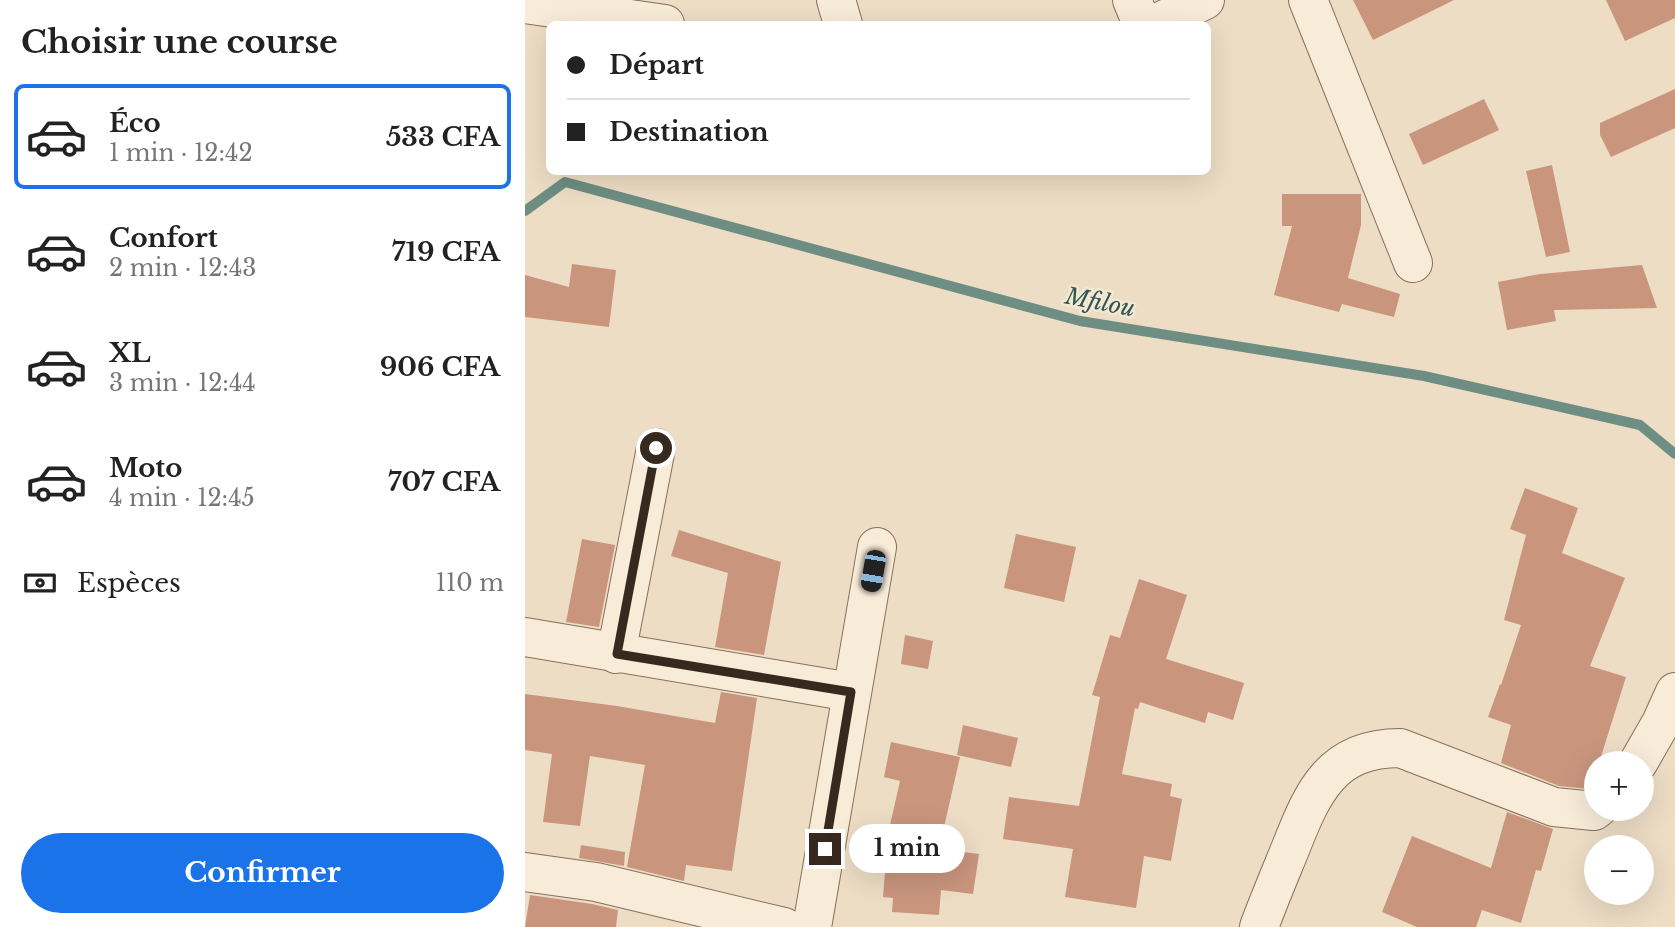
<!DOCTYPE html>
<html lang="fr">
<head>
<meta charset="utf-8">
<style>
  body { margin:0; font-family:"Libre Baskerville",serif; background:#f6f6f6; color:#222; height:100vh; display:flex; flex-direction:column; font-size:26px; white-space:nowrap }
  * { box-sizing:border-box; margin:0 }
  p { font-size:23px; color:#767676 }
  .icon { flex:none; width:38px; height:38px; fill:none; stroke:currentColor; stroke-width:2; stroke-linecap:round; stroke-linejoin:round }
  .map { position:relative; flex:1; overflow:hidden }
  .panel { display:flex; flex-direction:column; background:#fff; width:525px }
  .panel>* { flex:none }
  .hud { position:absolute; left:21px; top:21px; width:665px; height:154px; border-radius:10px; box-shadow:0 7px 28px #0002; display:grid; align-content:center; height:154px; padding:0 21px; background:#fff }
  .fabs { position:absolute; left:1059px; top:751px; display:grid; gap:14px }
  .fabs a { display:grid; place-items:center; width:70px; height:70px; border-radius:50%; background:#fff; box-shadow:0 7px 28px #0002; font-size:35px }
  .end { position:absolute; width:32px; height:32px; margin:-16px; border:9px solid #38291f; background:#fff; box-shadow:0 0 0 4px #fff }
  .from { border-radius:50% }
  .bubble { position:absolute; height:49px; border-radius:24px; background:#fff; box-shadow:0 7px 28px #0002; font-size:23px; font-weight:800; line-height:49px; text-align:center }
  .car { position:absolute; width:21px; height:42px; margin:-21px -10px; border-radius:9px; box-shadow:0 0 5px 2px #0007; background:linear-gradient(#222 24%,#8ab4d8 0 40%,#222 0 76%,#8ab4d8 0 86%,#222 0) }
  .hud b { display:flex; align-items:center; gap:24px; height:66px; font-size:26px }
  .hud b+b { border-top:2px solid #e0e0e0 }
  .hud i { width:18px; height:18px; background:#222 }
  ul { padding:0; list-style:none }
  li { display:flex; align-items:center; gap:21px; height:105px; margin:0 14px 10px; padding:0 7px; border:4px solid transparent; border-radius:10px }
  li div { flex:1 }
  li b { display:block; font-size:26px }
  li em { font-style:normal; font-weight:800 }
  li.on { border-color:#1a73e8 }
  li>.icon { width:63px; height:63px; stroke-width:1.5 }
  h2 { padding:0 21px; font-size:32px; line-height:84px }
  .pay { display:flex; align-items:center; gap:18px; height:77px; padding:0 21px; font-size:26px }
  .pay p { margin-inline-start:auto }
  .action { display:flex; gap:14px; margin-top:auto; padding:14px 21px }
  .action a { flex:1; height:80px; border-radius:42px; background:#1a73e8; color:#fff; font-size:28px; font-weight:800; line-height:80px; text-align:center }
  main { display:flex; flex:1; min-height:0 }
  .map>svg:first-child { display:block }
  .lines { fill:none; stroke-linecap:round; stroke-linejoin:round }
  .stream { stroke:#6e8e83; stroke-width:10 }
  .building { fill:#c9957d }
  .street-casing { stroke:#876f5c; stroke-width:40 }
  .street { stroke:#f8ebd8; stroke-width:38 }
  .route { stroke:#38291f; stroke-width:9 }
  .labels { text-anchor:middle; stroke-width:5; stroke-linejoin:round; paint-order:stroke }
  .water-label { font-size:23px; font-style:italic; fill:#2f5751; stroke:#f4e8d5 }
</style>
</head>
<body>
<main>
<section class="panel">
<h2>Choisir une course</h2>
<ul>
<li class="on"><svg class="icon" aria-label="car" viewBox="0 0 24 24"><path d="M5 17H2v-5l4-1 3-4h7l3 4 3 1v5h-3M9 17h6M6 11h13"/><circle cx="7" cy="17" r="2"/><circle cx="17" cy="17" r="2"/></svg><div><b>Éco</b><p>1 min · 12:42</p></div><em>533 CFA</em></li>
<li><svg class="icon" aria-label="car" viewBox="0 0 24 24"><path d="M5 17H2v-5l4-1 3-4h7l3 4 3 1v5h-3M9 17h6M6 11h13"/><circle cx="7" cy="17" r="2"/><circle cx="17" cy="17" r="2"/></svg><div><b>Confort</b><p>2 min · 12:43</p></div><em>719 CFA</em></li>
<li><svg class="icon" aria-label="car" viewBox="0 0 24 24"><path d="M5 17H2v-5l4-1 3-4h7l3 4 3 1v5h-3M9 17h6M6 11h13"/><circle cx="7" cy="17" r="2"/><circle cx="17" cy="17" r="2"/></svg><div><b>XL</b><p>3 min · 12:44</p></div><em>906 CFA</em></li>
<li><svg class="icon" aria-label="car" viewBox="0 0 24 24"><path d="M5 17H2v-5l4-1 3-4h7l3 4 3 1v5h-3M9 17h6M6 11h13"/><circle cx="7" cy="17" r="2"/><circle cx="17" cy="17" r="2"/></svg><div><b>Moto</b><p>4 min · 12:45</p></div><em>707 CFA</em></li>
</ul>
<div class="pay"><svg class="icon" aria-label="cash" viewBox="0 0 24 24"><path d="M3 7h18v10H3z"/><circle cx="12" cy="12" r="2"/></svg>Espèces<p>110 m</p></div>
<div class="action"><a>Confirmer</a></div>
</section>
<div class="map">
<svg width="1150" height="927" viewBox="0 0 1150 927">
  <rect width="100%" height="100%" fill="#edddc5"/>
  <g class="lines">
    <!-- stream -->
    <polyline class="stream" points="0,211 40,182 555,321 899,376 1115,425 1150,454"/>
  </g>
  <!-- building -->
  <g class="building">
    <polygon points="828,0 929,0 848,40"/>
    <polygon points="1081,0 1150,0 1150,18 1100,41"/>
    <polygon points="1150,89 1150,128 1086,157 1075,135 1075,123"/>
    <polygon points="959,99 974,130 898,165 884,134"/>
    <polygon points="1027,165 1045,252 1021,257 1001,171"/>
    <polygon points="757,194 836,194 836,225 823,278 875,294 869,317 817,304 814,312 749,295 767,226 757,226"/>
    <polygon points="47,264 91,270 84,327 0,317 0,275 44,287"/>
    <polygon points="1117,265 1132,308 1029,310 1031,321 982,330 973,282 1015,274"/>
    <polygon points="1000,488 1053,508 1037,553 1100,578 1065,666 1101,677 1074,763 1071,763 1071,786 1064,789 1034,786 976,763 986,725 963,717 975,684 976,685 996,625 979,620 1001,535 985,529"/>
    <polygon points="154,530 256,562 239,655 190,647 203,573 146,556"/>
    <polygon points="491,534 551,547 539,602 479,588"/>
    <polygon points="57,539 90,545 74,627 41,622"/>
    <polygon points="614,579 662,595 641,659 719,683 708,720 683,712 680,723 615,702 613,709 610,708 597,774 647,784 645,796 657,799 646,861 619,856 611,908 540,897 548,849 478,839 484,797 554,806 575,697 567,695 585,635 595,638"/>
    <polygon points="380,635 408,641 403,669 376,664"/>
    <polygon points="196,692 232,698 207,871 161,865 159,881 102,867 120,765 65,756 55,826 18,822 27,754 0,750 0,694 92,706 190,723"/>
    <polygon points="438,725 493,738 486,767 432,755"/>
    <polygon points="366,742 435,757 414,849 454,854 448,894 416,890 414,915 367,912 368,898 358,897 363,834 375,781 359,777"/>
    <polygon points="982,812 1028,829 1016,871 1011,870 996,923 957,910 951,927 892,927 857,912 887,836 966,868"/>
    <polygon points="56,845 100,852 99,866 54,858"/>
    <polygon points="5,895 67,904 93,910 91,927 0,927"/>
  </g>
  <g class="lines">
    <defs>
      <g id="street">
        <polyline points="311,0 318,24"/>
        <polyline points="607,0 617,24"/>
        <polyline points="783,0 888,263"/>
        <polyline points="0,4 140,24"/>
        <polyline points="630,24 680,0"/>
        <polyline points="0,637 326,692"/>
        <polyline points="91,654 131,448"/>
        <polyline points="1113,763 1136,723 1150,692"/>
        <polyline points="0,872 71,882 259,927"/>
        <polyline points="287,927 352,547"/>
        <path d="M734,927C744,900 755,874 766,847C788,791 807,748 875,748L1029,807L1069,811L1073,808"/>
      </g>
    </defs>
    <!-- street casing -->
    <use href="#street" class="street-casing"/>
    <!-- street -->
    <use href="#street" class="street"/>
  </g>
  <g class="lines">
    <!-- route -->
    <polyline class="route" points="131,448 92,654 326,692 300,849"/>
  </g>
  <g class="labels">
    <!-- water labels -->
    <g class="water-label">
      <text transform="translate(575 302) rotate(11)" y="8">Mfilou</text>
    </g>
  </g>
</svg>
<div class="fabs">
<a>+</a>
<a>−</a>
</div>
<i class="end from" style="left:131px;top:448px"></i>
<i class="end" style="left:300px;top:849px"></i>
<div class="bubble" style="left:324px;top:824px;width:116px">1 min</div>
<i class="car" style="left:348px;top:571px;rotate:190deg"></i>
<div class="hud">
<b><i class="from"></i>Départ</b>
<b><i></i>Destination</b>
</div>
</div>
</main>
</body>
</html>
